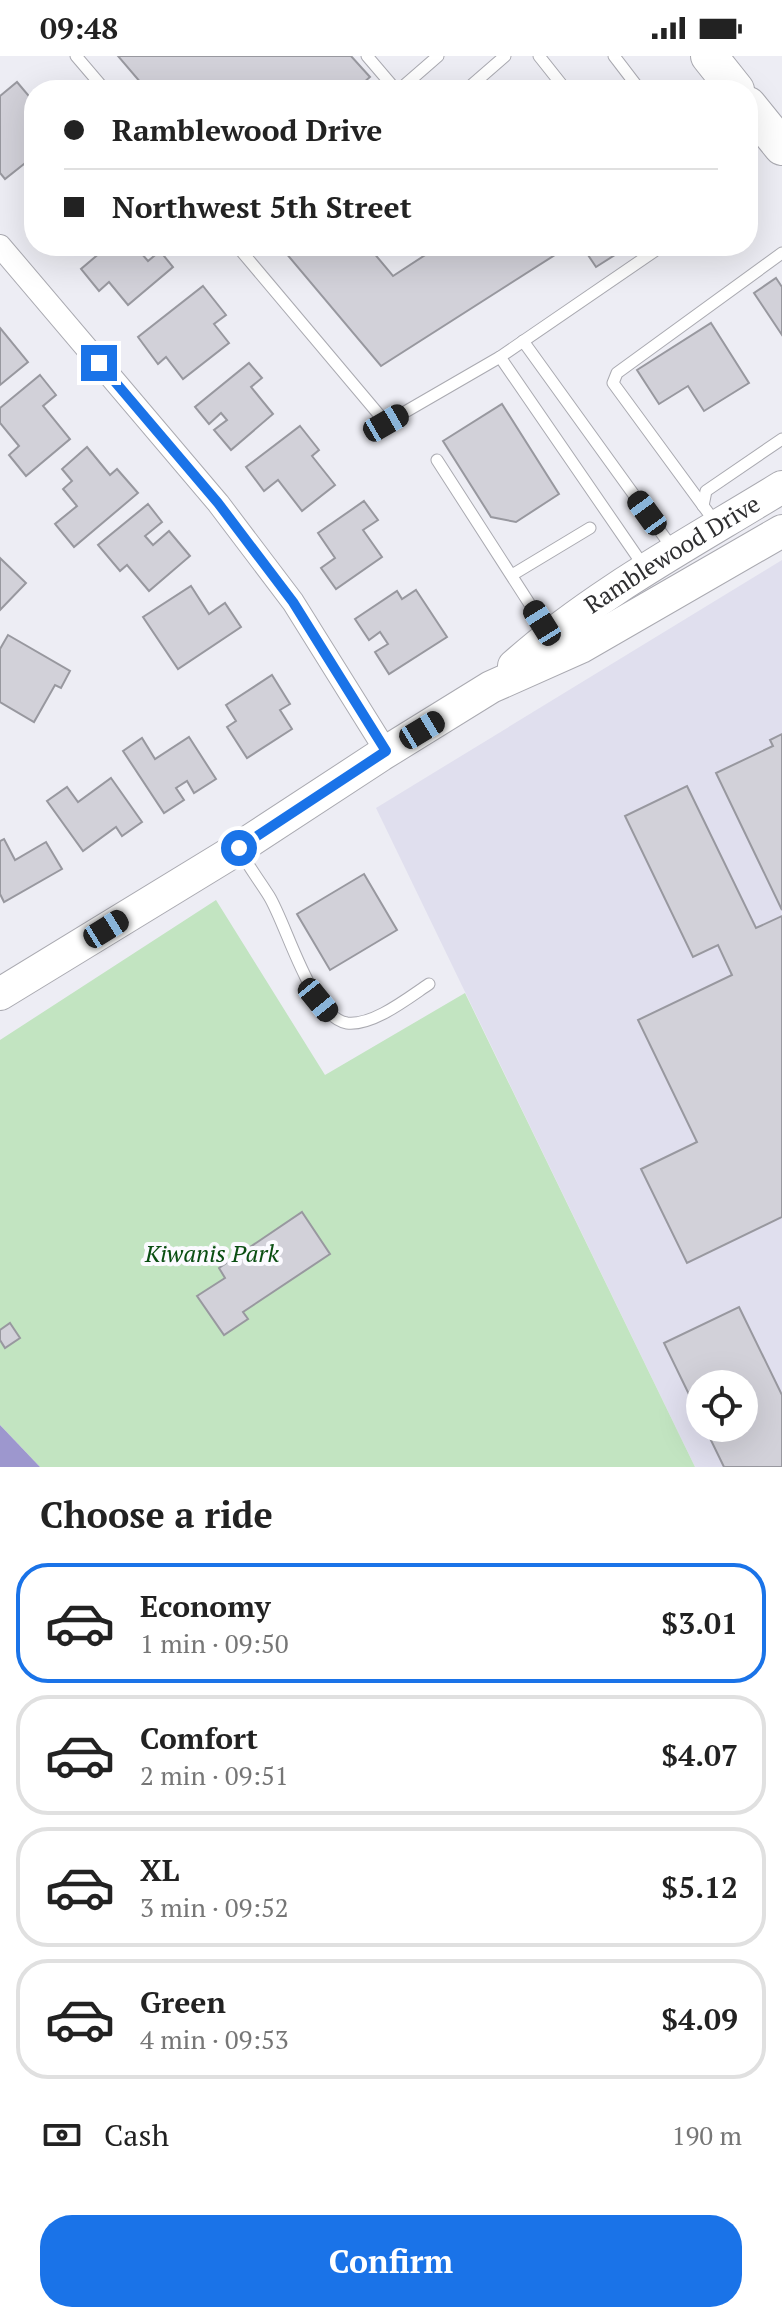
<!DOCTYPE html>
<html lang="en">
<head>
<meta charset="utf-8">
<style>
  body { margin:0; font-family:"PT Serif",serif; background:#f6f6f6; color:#222; height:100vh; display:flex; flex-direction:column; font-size:30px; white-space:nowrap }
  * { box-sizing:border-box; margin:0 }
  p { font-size:26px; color:#767676 }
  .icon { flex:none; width:44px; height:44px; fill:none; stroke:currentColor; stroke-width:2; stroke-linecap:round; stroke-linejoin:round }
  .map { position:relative; height:1411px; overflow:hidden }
  .details { display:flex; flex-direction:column; background:#fff; flex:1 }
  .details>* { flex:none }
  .hud { position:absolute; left:24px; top:24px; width:734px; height:176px; border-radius:32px; box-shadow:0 8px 32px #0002; display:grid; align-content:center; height:176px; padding:0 40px; background:#fff }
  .controls { position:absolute; left:686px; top:1314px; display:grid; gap:16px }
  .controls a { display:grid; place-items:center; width:72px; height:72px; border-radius:50%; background:#fff; box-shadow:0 8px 32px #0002; font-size:40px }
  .end { position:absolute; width:36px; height:36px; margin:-18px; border:10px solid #1a73e8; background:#fff; box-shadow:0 0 0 4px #fff }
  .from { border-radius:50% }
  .car { position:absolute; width:24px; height:48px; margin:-24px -12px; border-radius:10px; box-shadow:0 0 6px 2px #0007; background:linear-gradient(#222 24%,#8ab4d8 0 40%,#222 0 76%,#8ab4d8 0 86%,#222 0) }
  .hud b { display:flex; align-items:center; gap:28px; height:76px; font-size:30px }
  .hud b+b { border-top:2px solid #e0e0e0 }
  .hud i { width:20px; height:20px; background:#222 }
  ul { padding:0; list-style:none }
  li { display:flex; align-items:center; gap:24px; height:120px; margin:0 16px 12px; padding:0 24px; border:4px solid #e0e0e0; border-radius:32px }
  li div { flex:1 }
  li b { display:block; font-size:30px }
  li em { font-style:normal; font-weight:800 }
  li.active { border-color:#1a73e8 }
  li>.icon { width:72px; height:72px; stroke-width:1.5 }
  h2 { padding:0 40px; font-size:36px; line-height:96px }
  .pay { display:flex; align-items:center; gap:20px; height:88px; padding:0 40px; font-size:30px }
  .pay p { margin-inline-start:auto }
  .button { display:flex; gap:16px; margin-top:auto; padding:16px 40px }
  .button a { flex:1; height:92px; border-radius:32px; background:#1a73e8; color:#fff; font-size:32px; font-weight:800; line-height:92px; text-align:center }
  .status { display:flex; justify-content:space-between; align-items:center; height:56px; padding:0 40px; background:#fff; direction:ltr }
  .status svg { height:22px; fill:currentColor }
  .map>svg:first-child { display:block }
  .built { fill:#e0dfee; fill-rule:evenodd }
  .green { fill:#c2e4c1 }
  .water { fill:#9d97ce }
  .building { fill:#d2d1d9; stroke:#98989f; stroke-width:2 }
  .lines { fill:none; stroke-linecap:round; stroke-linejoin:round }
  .lane-casing { stroke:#aaaab1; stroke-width:13 }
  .street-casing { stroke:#aaaab1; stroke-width:24 }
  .secondary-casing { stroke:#aaaab1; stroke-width:34 }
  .primary-casing { stroke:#aaaab1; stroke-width:38 }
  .lane { stroke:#fff; stroke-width:11 }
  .street { stroke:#fff; stroke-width:22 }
  .secondary { stroke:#fff; stroke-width:32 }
  .primary { stroke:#fff; stroke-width:36 }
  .route { stroke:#1a73e8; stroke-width:10 }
  .labels { text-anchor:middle; stroke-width:8; stroke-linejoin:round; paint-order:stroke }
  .street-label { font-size:24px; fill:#2f2f31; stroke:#fbfaff }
  .park-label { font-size:24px; font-style:italic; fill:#0a4e12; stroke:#fbfaff }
</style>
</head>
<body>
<div class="status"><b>09:48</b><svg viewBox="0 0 49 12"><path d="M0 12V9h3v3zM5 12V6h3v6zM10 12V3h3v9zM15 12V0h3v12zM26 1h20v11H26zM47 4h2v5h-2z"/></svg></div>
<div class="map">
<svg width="782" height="1411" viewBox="0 0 782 1411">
  <rect width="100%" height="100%" fill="#ededf4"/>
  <!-- built -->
  <path class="built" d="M782,504V1411H695L376,752ZM700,1328H744V1372H700Z"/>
  <!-- green -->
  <polygon class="green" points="216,844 325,1019 465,937 695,1411 40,1411 0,1369 0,984"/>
  <!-- water -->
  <polygon class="water" points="0,1369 40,1411 0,1411"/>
  <!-- building -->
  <g class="building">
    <polygon points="118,0 351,0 370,21 355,34 147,34"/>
    <polygon points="17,26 34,46 34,100 5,123 0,117 0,40"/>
    <polygon points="108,190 135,190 148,205 160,195 173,211 128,249 109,226 99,235 81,213"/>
    <polygon points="280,190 368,190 393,220 439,190 569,190 381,310"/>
    <polygon points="582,190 629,190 596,211"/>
    <polygon points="776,222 782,231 782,279 754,237"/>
    <polygon points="203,230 226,259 214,268 229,287 183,323 166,301 158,308 138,281"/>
    <polygon points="711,267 749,327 704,355 688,330 659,348 637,314"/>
    <polygon points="0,272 28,306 0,329"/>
    <polygon points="249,307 262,322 251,331 273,358 231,394 214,374 227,364 221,357 209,368 195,351"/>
    <polygon points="40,319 56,339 43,350 70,383 26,420 9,399 19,390 0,367 0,352"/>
    <polygon points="502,348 559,438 516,466 491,461 443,385"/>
    <polygon points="300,370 319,394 312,400 335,429 302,455 278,424 264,435 246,411"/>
    <polygon points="87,391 110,419 117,413 138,437 74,491 55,468 77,450 63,433 72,425 62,413"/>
    <polygon points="364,445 378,464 363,474 382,501 336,533 321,512 335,502 318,477"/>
    <polygon points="148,448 162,466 145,480 153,489 169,475 190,500 149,535 127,509 120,515 98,489"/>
    <polygon points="0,502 26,527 0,554"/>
    <polygon points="191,530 209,558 225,547 241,571 178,613 143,561"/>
    <polygon points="416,534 447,581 389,618 375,596 388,588 380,576 369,584 355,563 397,535 402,543"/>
    <polygon points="8,579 70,615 61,632 55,629 34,666 0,646 0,593"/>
    <polygon points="272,619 290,648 280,654 292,673 247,702 227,671 236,665 226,649"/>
    <polygon points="782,678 782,854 716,717 773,690 770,684"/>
    <polygon points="189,681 216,723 194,737 187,725 176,732 184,744 164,757 123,695 142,682 155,703"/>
    <polygon points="111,722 142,766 122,780 116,771 83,795 47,745 67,731 78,746"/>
    <polygon points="687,730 756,872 782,860 782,1161 687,1207 641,1113 697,1086 638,964 732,919 718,889 693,901 625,760"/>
    <polygon points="4,783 15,804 46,786 62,813 4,846 0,838 0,785"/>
    <polygon points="364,818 397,874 330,914 297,858"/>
    <polygon points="302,1156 330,1198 243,1256 248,1263 224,1279 197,1240 225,1222 219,1212"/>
    <polygon points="739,1251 782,1339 782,1411 724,1411 705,1372 744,1372 744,1328 700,1328 700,1361 664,1287"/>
    <polygon points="10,1267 20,1282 5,1292 0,1284 0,1274"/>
  </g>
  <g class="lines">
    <defs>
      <g id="lane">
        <polyline points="76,0 105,34"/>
        <polyline points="367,0 396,34"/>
        <polyline points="539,0 566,34"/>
        <polyline points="614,0 640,34"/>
        <polyline points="399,34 438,0"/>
        <polyline points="466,34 505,0"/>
        <polyline points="237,190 386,367 500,301 662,190"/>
        <polyline points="523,285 673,493"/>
        <polyline points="500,301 645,512"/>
        <polyline points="437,404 549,578"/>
        <polyline points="703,450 706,435 782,383"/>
        <polyline points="715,466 613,327 617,317 782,197"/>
        <polyline points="512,519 590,472"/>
        <path d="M239,793C248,810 259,824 269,840C287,869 311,961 347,967C373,970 408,942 429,928"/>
      </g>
      <polyline id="street" points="0,190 218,447 293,546 386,695"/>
      <g id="secondary">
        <path id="s1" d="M514,610C593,539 691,487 782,431"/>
        <polyline points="0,938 239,792 381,699 491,631 581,591 782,475"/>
      </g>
      <g id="primary">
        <polyline points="709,0 736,34"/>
        <polyline points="748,49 782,91"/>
      </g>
    </defs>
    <!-- lane casing -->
    <use href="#lane" class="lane-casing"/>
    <!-- street casing -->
    <use href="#street" class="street-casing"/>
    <!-- secondary casing -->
    <use href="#secondary" class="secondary-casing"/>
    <!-- primary casing -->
    <use href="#primary" class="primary-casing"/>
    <!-- lane -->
    <use href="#lane" class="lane"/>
    <!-- street -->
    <use href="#street" class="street"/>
    <!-- secondary -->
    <use href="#secondary" class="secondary"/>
    <!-- primary -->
    <use href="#primary" class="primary"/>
  </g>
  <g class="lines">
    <!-- route -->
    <polyline class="route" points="99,307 218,447 293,546 386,695 239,792"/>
  </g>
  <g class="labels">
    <!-- street labels -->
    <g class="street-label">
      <text dy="8" stroke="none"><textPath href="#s1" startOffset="194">Ramblewood Drive</textPath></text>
    </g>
    <!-- park labels -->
    <g class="park-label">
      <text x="212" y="1206">Kiwanis Park</text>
    </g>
  </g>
</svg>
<div class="controls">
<a><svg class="icon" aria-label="locate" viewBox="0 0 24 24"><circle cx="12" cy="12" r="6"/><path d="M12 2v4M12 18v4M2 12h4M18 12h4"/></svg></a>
</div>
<i class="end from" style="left:239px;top:792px"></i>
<i class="end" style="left:99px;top:307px"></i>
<i class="car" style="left:386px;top:367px;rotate:60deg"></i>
<i class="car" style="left:647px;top:457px;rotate:324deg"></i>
<i class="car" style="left:542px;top:567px;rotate:328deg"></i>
<i class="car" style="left:422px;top:674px;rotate:59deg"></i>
<i class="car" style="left:106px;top:873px;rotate:58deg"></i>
<i class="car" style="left:318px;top:944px;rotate:141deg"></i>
<div class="hud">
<b><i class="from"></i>Ramblewood Drive</b>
<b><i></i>Northwest 5th Street</b>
</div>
</div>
<section class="details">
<h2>Choose a ride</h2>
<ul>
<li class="active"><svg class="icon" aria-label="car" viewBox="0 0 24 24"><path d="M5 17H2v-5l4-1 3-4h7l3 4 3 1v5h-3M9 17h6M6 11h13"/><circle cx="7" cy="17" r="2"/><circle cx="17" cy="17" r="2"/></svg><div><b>Economy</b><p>1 min · 09:50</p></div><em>$3.01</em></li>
<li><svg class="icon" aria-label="car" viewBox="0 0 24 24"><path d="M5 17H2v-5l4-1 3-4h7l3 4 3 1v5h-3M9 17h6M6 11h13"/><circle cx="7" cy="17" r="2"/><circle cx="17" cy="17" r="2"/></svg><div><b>Comfort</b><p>2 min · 09:51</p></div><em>$4.07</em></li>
<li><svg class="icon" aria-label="car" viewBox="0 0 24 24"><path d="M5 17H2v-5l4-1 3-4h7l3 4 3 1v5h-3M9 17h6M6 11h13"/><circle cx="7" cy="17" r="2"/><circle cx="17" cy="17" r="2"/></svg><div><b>XL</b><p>3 min · 09:52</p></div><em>$5.12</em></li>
<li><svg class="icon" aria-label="car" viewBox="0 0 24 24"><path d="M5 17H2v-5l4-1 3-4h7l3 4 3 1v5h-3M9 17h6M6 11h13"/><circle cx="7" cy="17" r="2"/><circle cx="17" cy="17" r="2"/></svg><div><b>Green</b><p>4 min · 09:53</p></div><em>$4.09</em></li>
</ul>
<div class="pay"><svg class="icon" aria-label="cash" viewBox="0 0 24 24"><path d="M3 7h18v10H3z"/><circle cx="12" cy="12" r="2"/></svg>Cash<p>190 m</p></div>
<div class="button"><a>Confirm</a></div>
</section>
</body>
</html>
